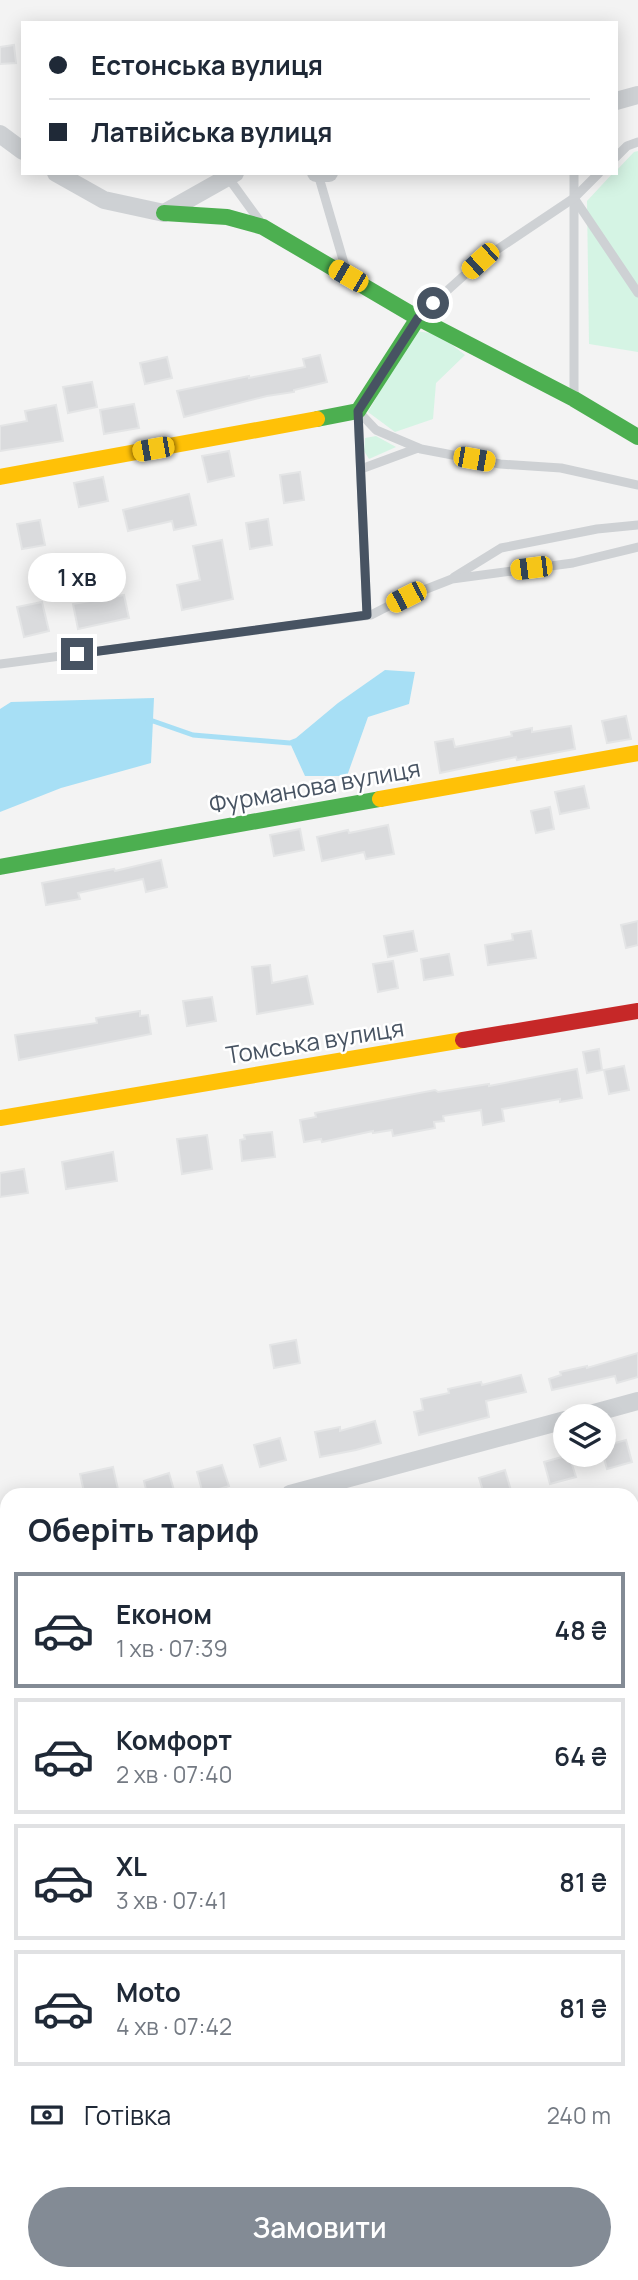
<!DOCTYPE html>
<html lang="uk">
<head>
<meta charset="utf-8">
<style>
  body { margin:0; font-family:Manrope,sans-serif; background:#f6f6f7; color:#1f2937; height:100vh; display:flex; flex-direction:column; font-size:26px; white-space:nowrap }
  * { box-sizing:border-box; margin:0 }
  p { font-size:23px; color:#747a83 }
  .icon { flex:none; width:38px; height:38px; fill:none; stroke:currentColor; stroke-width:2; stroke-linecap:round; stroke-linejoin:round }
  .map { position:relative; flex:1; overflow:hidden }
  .panel { position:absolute; left:0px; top:1488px; width:639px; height:793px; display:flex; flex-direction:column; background:#fff; border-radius:21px 21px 0 0; box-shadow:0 4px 18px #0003 }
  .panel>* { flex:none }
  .guide { position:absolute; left:21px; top:21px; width:597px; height:154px; border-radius:0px; box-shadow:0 4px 18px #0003; display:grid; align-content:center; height:154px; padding:0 28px; background:#fff }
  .buttons { position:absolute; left:553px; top:1404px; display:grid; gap:14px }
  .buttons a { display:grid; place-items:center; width:63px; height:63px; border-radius:50%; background:#fff; box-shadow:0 4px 18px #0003; font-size:35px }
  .end { position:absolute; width:32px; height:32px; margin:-16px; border:9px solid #475362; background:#fff; box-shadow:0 0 0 4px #fff }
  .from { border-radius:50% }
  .bubble { position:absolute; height:49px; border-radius:24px; background:#fff; box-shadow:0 4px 18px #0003; font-size:23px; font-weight:600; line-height:49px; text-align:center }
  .car { position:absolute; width:21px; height:42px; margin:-21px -10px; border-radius:9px; box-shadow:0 0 5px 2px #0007; background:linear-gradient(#f5c518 24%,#345 0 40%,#f5c518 0 76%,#345 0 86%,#f5c518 0) }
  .guide b { display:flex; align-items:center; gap:24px; height:66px; font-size:26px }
  .guide b+b { border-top:2px solid #e0e1e3 }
  .guide i { width:18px; height:18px; background:#1f2937 }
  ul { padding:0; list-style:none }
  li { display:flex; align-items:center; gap:21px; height:116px; margin:0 14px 10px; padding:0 14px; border:4px solid #e0e1e3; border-radius:0px }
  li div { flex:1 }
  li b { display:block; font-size:26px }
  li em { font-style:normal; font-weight:600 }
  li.selected { border-color:#838b95 }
  li>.icon { width:63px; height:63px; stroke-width:1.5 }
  h2 { padding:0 28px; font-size:32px; line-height:84px }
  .pay { display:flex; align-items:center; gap:18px; height:77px; padding:0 28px; font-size:26px }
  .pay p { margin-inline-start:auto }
  .primary-button { display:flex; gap:14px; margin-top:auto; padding:14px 28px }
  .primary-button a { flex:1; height:80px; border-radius:42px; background:#838b95; color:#fff; font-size:28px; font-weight:600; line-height:80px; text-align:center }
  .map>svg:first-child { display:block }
  .green { fill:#d5f4e4 }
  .water { fill:#a7dff5 }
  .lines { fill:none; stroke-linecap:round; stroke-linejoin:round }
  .stream { stroke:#a7dff5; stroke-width:5 }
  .building { fill:#dadbdd; stroke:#e4e5e6; stroke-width:2 }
  .lane { stroke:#ced1d4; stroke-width:9 }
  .street { stroke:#ced1d4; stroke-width:18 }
  .fast { stroke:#4caf50; stroke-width:16 }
  .slow { stroke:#ffc107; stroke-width:16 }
  .jam { stroke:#c62828; stroke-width:16 }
  .route { stroke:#475362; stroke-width:9 }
  .labels { text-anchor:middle; stroke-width:5; stroke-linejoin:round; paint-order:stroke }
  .street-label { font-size:24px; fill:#475362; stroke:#fff }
</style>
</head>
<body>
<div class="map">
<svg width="638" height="2280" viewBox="0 0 638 2280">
  <rect width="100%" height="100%" fill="#f3f3f3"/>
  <!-- green -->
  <g class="green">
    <polygon points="638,151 638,352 589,344 587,201 613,173 616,173 616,171 634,152"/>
    <polygon points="415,331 438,334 465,355 436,383 433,419 395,432 368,412"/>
    <polygon points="376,436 396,447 369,459 364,451 365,438"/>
  </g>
  <!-- water -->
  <g class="water">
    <polygon points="385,670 415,672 409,704 368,717 347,776 305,776 290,743 338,703"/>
    <polygon points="154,698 151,763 61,788 0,812 0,709 11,702"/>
  </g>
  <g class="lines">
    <!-- stream -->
    <polyline class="stream" points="148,722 153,721 193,735 290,743 295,741"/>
  </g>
  <!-- building -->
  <g class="building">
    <polygon points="14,45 16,63 0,64 0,47"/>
    <polygon points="320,355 327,382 294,390 294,392 267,396 184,417 177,391 249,376 249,378 305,367 303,359"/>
    <polygon points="167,357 172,378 145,384 140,363"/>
    <polygon points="92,382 97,407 68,413 63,387"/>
    <polygon points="134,404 139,428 104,434 100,410"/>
    <polygon points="56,405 63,441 0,451 0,426 27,421 25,411"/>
    <polygon points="229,451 234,476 208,482 202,456"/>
    <polygon points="300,472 304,500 284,503 280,475"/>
    <polygon points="103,477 108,501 79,507 74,483"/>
    <polygon points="189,494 196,525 174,530 172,521 128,531 123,510"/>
    <polygon points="268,519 272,545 250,549 246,523"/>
    <polygon points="40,520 45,545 22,549 17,524"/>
    <polygon points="222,540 233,599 182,610 177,585 200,580 193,546"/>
    <polygon points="124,595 129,618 78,629 73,604"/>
    <polygon points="42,602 49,631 24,637 17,607"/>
    <polygon points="626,716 631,739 607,743 602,721"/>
    <polygon points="571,726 575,749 517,760 516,757 440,773 435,742 453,739 455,747 512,736 511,732 532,728 532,732"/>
    <polygon points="584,786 589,808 560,814 555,792"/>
    <polygon points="550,807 554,829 536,833 531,811"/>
    <polygon points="388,825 394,854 366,859 364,852 322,861 317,837 348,830 349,833"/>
    <polygon points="300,829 304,850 274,856 270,835"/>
    <polygon points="161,860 167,887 146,892 143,879 78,893 80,899 46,905 42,883 114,869 115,871"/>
    <polygon points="638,921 638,945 626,948 621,925"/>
    <polygon points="413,931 417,951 388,957 384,936"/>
    <polygon points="531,931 536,958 488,965 485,945 513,940 512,934"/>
    <polygon points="449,954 453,975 424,980 421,959"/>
    <polygon points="393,961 398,988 378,992 373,964"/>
    <polygon points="270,965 272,983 307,976 313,1004 257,1014 252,967"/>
    <polygon points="212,997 216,1021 187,1026 183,1001"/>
    <polygon points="140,1011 140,1016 148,1015 151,1034 19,1060 15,1035 97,1023 96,1018"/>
    <polygon points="599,1049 602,1070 587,1073 583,1052"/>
    <polygon points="624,1066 629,1090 609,1094 604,1070"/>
    <polygon points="577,1069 582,1098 560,1102 560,1099 502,1109 504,1121 483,1125 481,1110 443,1116 444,1121 434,1122 435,1128 393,1136 392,1130 373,1133 373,1131 322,1142 321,1139 304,1142 300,1120 316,1117 315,1113 435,1090 438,1092 489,1084 489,1086"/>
    <polygon points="272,1132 275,1157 242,1161 240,1140 245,1139 244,1135"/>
    <polygon points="207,1135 212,1169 182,1174 177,1139"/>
    <polygon points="113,1152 117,1181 66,1189 62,1162"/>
    <polygon points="24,1169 28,1193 0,1197 0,1173"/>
    <polygon points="296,1340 300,1363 274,1368 270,1345"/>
    <polygon points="638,1353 638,1377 617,1383 615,1376 552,1390 549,1379 561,1375 560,1372 587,1366 587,1368"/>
    <polygon points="521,1375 526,1392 486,1401 489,1417 419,1435 414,1412 423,1410 421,1399 449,1393 448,1389 481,1382 482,1385"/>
    <polygon points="375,1421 381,1443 356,1450 320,1457 315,1432 340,1427 340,1431"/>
    <polygon points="280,1438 286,1460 260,1467 254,1445"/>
    <polygon points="626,1440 632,1462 607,1469 604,1458 604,1446"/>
    <polygon points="569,1455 576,1477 550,1484 544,1462"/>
    <polygon points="222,1465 229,1486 203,1494 197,1472"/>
    <polygon points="113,1467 119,1494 101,1494 100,1489 84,1492 80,1474"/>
    <polygon points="505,1470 512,1494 484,1494 479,1478"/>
    <polygon points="169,1473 175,1494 147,1494 144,1481"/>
  </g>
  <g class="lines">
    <!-- lane -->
    <g class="lane">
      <polyline points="616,157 627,146 638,142"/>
      <polyline points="574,173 574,397"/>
      <polyline points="318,174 346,270"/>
      <polyline points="227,176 259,220"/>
      <polyline points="574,198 638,293"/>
      <polyline points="419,316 480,261 574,198 599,173"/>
      <polyline points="358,413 367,615"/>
      <polyline points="360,413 376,430 421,449 500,464 561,468 638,485"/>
      <polyline points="361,469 418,448"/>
      <polyline points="454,577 501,548 597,529 638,525"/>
      <polyline points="0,664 371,615 406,597 452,579 573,563 638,547"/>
      <polyline points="460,2280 463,2273"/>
    </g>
    <!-- street -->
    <g class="street">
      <polyline points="616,101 638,95"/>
      <polyline points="0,134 23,151"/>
      <polyline points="56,173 104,200 164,213 235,173"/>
      <polyline points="316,173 329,173"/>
      <polyline points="583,1416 638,1401"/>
      <polyline points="290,1494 565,1420"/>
      <polyline points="0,1587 7,1585"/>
      <polyline points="632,1607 638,1605"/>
      <polyline points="632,1728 638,1728"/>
      <polyline points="632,1985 638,1986"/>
      <polyline points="30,2280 31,2273"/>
      <polyline points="217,2280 218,2273"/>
    </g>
    <!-- fast -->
    <g class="fast">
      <polyline points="164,213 227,217 263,227 418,318 574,399 638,437"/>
      <polyline points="317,419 358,411 418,318"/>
      <polyline points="0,867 380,799"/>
    </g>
    <!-- slow -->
    <g class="slow">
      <polyline points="0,477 317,419"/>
      <polyline points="380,799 638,753"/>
      <polyline points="0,1118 463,1040"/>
    </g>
    <!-- jam -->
    <polyline class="jam" points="463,1040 638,1011"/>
  </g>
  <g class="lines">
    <!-- route -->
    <polyline class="route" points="77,654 367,615 358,411 418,318 433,303"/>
  </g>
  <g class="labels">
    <!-- street labels -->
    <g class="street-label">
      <text transform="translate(315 787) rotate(-10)" y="8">Фурманова вулиця</text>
      <text transform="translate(315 1042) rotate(-9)" y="8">Томська вулиця</text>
    </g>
  </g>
</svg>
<div class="buttons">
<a><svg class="icon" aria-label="layers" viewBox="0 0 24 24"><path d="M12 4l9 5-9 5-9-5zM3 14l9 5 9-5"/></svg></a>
</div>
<i class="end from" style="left:433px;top:303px"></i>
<i class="end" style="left:77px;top:654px"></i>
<div class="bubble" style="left:28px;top:553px;width:98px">1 хв</div>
<i class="car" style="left:480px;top:261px;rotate:228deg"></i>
<i class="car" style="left:348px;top:276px;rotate:300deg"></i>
<i class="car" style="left:153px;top:449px;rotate:260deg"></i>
<i class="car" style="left:474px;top:459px;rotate:100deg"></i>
<i class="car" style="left:531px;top:568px;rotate:263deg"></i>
<i class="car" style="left:406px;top:597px;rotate:243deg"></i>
<div class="guide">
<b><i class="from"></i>Естонська вулиця</b>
<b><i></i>Латвiйська вулиця</b>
</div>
<section class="panel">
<h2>Оберіть тариф</h2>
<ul>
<li class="selected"><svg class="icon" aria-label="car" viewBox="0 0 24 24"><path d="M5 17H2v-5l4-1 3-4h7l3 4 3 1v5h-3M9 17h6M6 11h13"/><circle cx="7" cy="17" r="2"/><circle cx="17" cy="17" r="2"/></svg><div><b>Економ</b><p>1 хв · 07:39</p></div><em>48 ₴</em></li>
<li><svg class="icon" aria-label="car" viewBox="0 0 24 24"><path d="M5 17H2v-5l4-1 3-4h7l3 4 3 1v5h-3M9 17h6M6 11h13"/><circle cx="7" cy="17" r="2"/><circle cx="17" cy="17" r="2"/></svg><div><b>Комфорт</b><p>2 хв · 07:40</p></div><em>64 ₴</em></li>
<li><svg class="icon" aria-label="car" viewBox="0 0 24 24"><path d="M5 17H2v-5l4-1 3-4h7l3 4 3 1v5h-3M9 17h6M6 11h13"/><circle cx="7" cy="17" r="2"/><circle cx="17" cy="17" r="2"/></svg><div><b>XL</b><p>3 хв · 07:41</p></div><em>81 ₴</em></li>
<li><svg class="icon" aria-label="car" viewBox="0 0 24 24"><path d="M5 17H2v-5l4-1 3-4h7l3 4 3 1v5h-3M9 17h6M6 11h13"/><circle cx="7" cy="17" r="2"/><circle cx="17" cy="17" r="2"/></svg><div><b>Moto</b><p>4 хв · 07:42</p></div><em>81 ₴</em></li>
</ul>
<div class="pay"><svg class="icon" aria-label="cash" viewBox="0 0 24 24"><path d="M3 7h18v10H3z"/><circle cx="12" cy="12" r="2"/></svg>Готівка<p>240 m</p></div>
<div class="primary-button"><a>Замовити</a></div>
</section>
</div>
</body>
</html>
